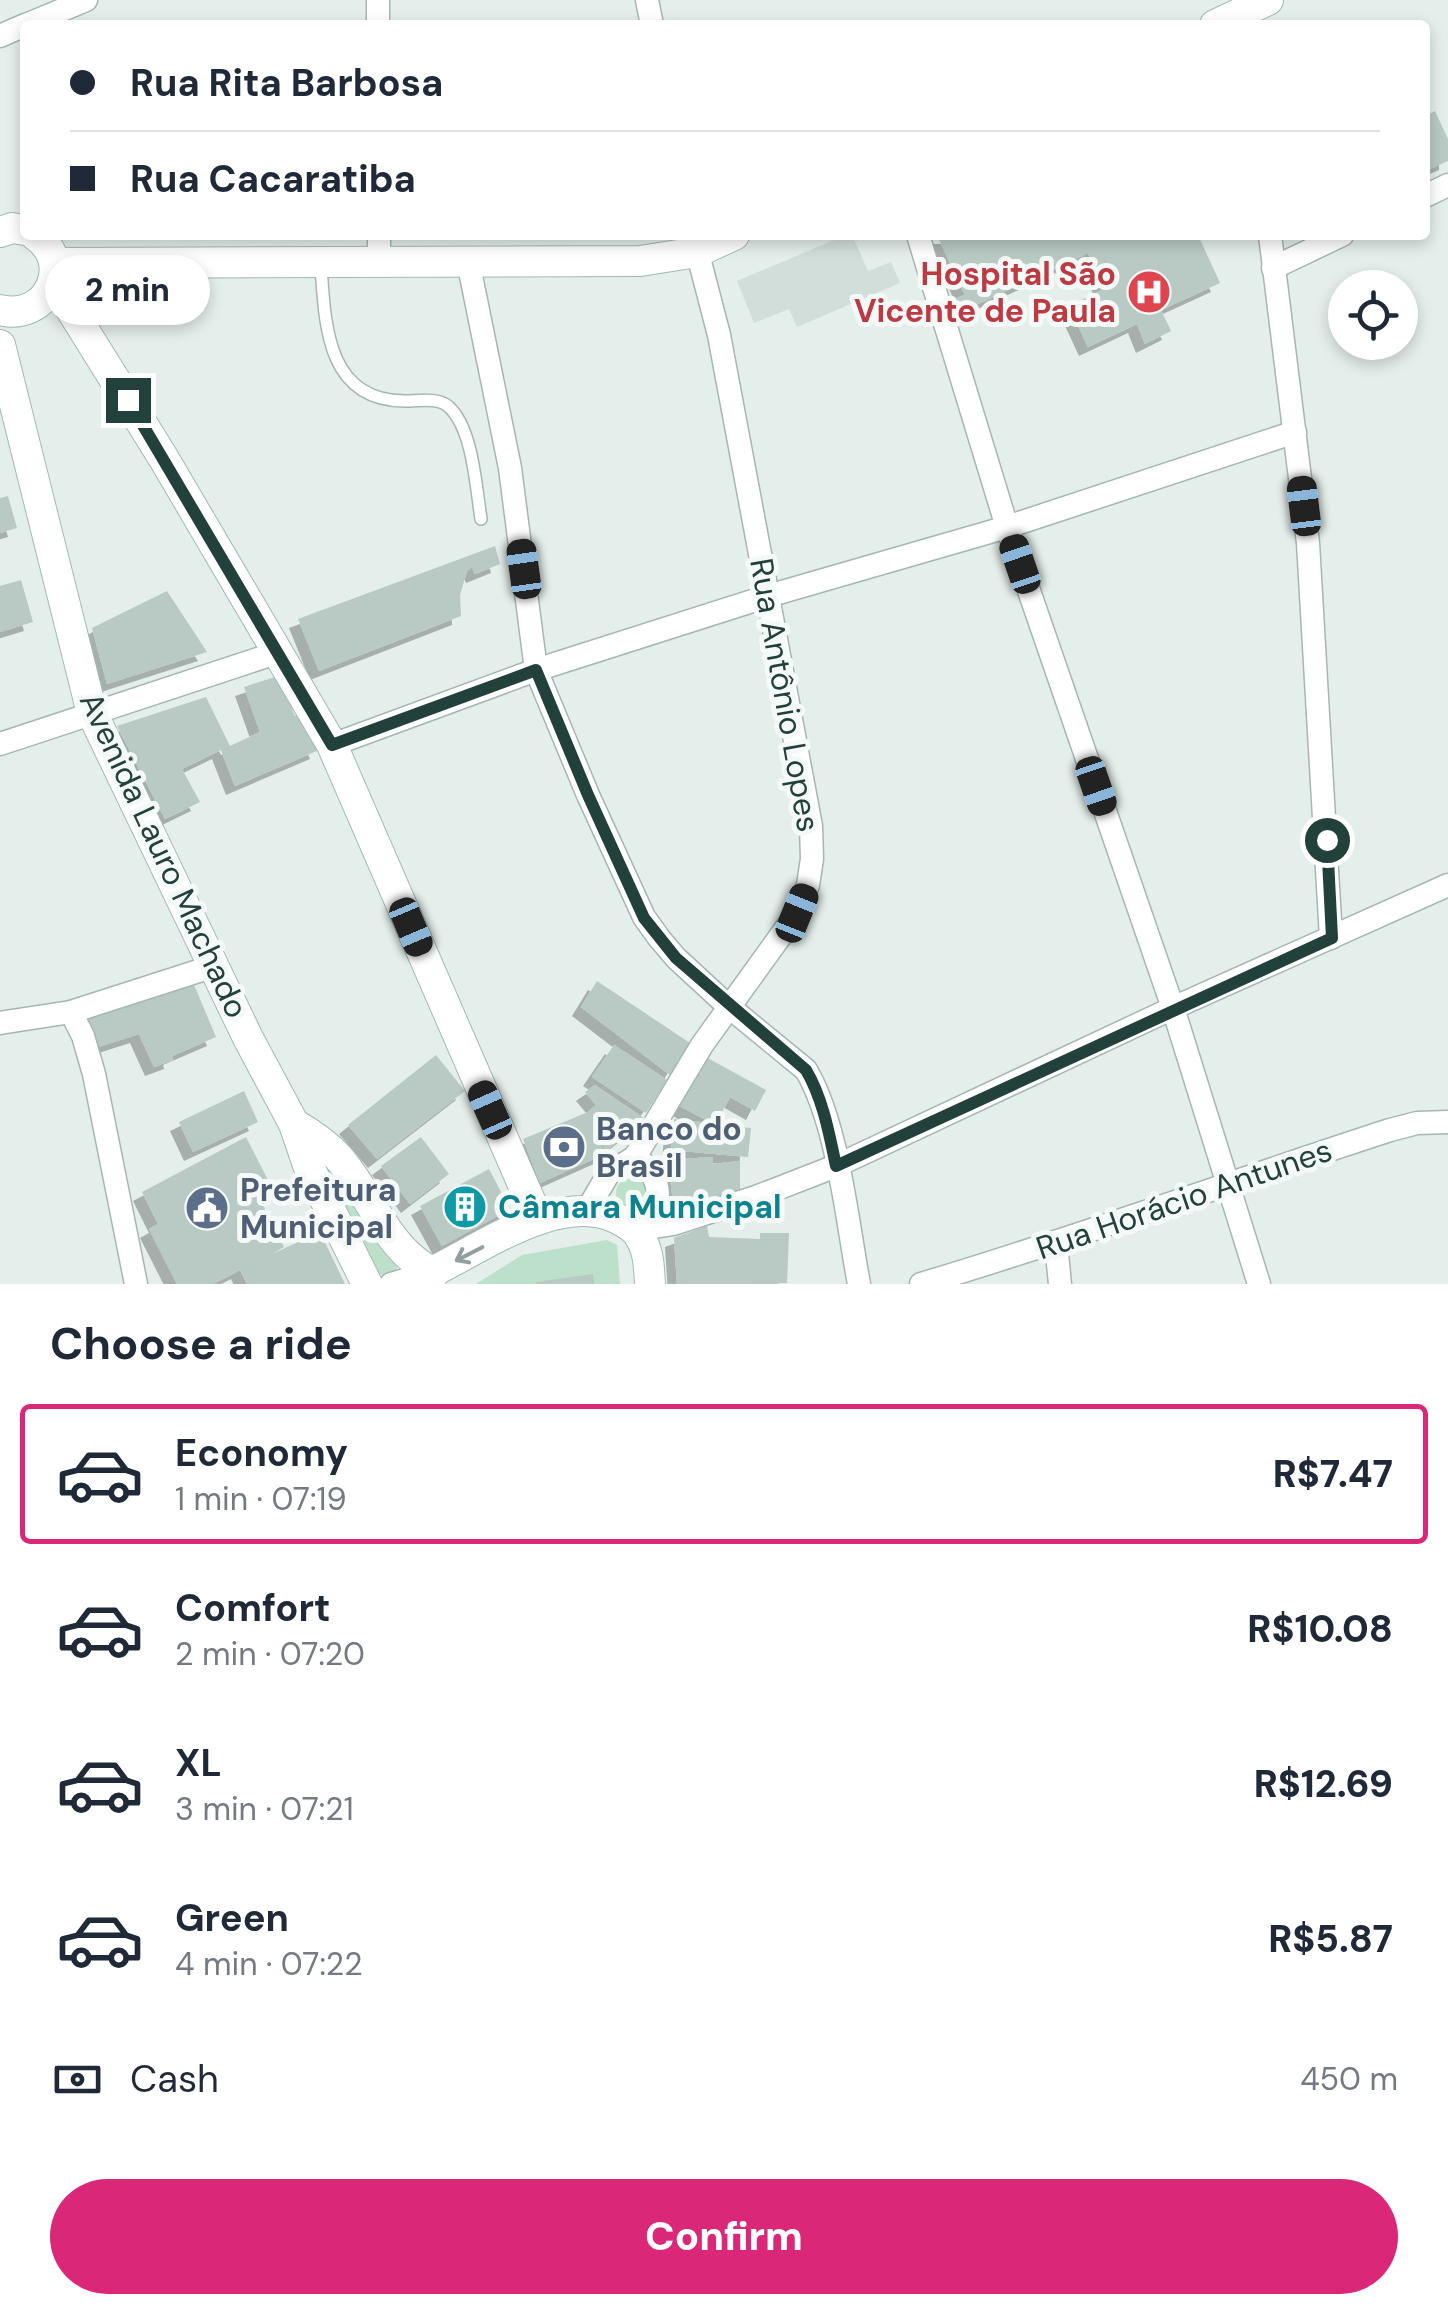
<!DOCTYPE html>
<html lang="en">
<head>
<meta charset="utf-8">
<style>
  body { margin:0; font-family:"DM Sans",sans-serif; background:#f2f2f3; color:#1f2937; height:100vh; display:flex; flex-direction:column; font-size:38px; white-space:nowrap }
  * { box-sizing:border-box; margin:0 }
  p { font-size:32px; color:#747a83 }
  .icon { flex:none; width:55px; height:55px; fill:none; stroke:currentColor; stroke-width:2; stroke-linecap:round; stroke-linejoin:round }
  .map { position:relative; height:1284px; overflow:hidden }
  .panel { display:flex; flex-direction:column; background:#fff; flex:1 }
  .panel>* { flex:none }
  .banner { position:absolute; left:20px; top:20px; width:1410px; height:220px; border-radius:10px; box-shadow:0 5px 15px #0003; display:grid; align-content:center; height:220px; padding:0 50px; background:#fff }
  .buttons { position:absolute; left:1328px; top:270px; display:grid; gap:20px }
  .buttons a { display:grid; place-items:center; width:90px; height:90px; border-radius:50%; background:#fff; box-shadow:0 5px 15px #0003; font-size:50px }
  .end { position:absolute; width:45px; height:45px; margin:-22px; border:12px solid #22413c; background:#fff; box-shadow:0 0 0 5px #fff }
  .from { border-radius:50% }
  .bubble { position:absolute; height:70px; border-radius:35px; background:#fff; box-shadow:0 5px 15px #0003; font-size:32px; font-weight:800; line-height:70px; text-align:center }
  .car { position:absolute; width:30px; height:60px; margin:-30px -15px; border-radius:12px; box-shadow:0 0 8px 2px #0007; background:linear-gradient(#222 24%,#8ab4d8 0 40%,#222 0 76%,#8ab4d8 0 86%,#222 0) }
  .banner b { display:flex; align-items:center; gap:35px; height:95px; font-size:38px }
  .banner b+b { border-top:2px solid #e0e1e3 }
  .banner i { width:25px; height:25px; background:#1f2937 }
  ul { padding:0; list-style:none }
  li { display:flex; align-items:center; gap:30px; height:140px; margin:0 20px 15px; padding:0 30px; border:5px solid transparent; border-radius:10px }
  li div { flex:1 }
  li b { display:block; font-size:38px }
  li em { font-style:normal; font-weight:800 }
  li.active { border-color:#db2777 }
  li>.icon { width:90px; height:90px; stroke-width:1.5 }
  h2 { padding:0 50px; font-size:45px; line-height:120px }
  .pay { display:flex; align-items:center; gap:25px; height:110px; padding:0 50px; font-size:38px }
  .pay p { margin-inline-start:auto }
  .cta { display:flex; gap:20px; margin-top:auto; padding:20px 50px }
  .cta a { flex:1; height:115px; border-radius:60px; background:#db2777; color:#fff; font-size:40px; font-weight:800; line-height:115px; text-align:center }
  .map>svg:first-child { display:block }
  .built { fill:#d2deda }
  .green { fill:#bce0ca }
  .building { fill:#b9c9c4; filter:url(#shadow) }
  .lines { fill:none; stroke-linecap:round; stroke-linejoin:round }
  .lane-casing { stroke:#a6b7b3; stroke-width:14 }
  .street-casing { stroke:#a6b7b3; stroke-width:25 }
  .secondary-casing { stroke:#a2bab5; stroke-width:32 }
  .lane { stroke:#fff; stroke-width:11 }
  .street { stroke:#fff; stroke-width:22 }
  .secondary { stroke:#fff; stroke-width:30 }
  .oneway { stroke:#90a09e }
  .route { stroke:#22413c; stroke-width:12 }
  .labels { text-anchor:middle; stroke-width:10; stroke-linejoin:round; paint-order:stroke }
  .health-label { font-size:32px; font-weight:bold; fill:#be3a42; stroke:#f5faf8; text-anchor:end }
  .street-label { font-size:32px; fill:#22413c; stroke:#f5faf8 }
  .service-label { font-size:32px; font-weight:bold; fill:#4e5e75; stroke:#f5faf8; text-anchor:start }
  .culture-label { font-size:32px; font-weight:bold; fill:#0d838f; stroke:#f5faf8; text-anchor:start }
</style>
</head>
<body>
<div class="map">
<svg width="1448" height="1284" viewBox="0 0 1448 1284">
  <defs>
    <filter id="shadow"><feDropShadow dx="-9" dy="9" stdDeviation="0" flood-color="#0004"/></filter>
  </defs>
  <rect width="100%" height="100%" fill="#e4eeeb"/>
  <!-- built -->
  <polygon class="built" points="846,235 852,235 868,271 891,262 900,283 797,327 789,309 754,323 737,281"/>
  <!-- green -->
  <g class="green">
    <polygon points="319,1161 325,1163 396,1263 397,1270 383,1276 377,1272"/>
    <circle cx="631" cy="1193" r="15"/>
    <polygon points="607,1240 617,1245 620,1284 476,1284 522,1255"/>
  </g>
  <!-- building -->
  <g class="building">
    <polygon points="1435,111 1448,139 1448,161 1425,171 1425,116"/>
    <polygon points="937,235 1198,235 1220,283 1161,310 1171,331 1145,344 1137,324 1088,347 1069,306 1104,289 1088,253 963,311 957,298 965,295"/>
    <polygon points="8,496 17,528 0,533 0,498"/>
    <polygon points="495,546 500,564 475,574 472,567 467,571 460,595 461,616 319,671 298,619"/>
    <polygon points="21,580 33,622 0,632 0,586"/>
    <polygon points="167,591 207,652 107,684 92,628"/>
    <polygon points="281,675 297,707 292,710 295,716 302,712 319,750 235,786 221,750 182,769 200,802 165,819 117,726 206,697 230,746 260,732 244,687"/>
    <polygon points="192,980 216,1037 172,1056 173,1060 154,1067 139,1034 95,1048 88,1027 89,1015"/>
    <polygon points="597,981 690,1043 670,1075 581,1007"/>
    <polygon points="614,1045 667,1080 646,1113 592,1077"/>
    <polygon points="436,1055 465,1091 377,1159 348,1125"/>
    <polygon points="704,1056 766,1090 755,1111 730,1097 715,1125 678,1105"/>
    <polygon points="595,1085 645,1119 606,1151 591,1122 605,1154 540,1183 523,1139 588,1112 596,1105 585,1092"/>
    <polygon points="244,1091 258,1122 193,1152 179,1122"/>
    <polygon points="674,1119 751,1128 748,1157 671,1150"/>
    <polygon points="246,1137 270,1184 256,1192 284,1247 272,1254 320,1232 345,1284 247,1284 240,1270 213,1284 177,1284 149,1229 158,1224 142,1192"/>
    <polygon points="421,1137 449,1174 410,1204 381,1166"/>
    <polygon points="713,1157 713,1164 740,1161 740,1195 713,1205 674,1211 668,1160"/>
    <polygon points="489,1169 510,1209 442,1246 420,1206"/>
    <polygon points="707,1226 709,1237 760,1239 760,1233 789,1233 787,1283 677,1284 674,1238"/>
    <polygon points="593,1274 594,1284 536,1284 536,1282"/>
  </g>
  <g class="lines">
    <defs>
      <path id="lane" d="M321,266C325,326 327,400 404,401C417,401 439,397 449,407C473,429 476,488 481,519"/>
      <g id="street">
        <polyline points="378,0 378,25"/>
        <polyline points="647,0 652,25"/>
        <polyline points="26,25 86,0"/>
        <polyline points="0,36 25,25"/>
        <polyline points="1425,196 1448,185"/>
        <polyline points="379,235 379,261"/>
        <polyline points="918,235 1007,527 1173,1008 1259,1284"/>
        <polyline points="1270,235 1308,543 1331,938"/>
        <path d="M468,261L510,468L536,670L588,795L644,917L659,938L676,958L728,1006L806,1070C838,1124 847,1221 859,1284"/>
        <polyline points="1273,268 1342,235"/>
        <polyline points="0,744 279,652"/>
        <polyline points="332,745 536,670 768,596 1007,527 1295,432"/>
        <polyline points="71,1012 83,1036 94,1074 136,1284"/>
        <polyline points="0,1023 71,1012 214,966"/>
        <polyline points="587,1210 609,1173 635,1157 702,1045 797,913 808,885 812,859 811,826 719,335 693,235"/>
        <path d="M631,1227L649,1219C666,1196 657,1172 635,1157"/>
        <polyline points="635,1230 673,1224 756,1197 836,1166 1173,1008 1448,885"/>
        <polyline points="1056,1244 1060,1284"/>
        <polyline points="391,1284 432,1272"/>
        <path d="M921,1284C1079,1237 1233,1181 1390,1130L1417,1123L1448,1122"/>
      </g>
      <g id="secondary">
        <polyline points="1215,25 1268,0"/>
        <polyline points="0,232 12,228 25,230"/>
        <polyline points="56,263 640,261 697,252 734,235"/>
        <polyline points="54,282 164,459 332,745 538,1219"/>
        <path d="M0,310C47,322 76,263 35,235"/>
        <polyline points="0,345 92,713 248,1038 294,1124 308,1165 367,1284"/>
        <path d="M294,1124C310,1133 325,1143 338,1157C371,1194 386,1249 432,1272"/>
        <path d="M430,1284L432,1272C483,1247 562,1190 618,1219C628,1224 637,1229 641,1239C649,1252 649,1269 650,1284"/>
      </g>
    </defs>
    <!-- lane casing -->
    <use href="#lane" class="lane-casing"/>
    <!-- street casing -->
    <use href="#street" class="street-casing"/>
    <!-- secondary casing -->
    <use href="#secondary" class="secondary-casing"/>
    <!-- lane -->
    <use href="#lane" class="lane"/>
    <!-- street -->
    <use href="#street" class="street"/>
    <!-- secondary -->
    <use href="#secondary" class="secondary"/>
  </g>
  <!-- one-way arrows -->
  <defs><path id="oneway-shaft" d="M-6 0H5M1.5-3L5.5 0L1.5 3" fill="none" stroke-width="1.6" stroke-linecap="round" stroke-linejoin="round" transform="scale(2.5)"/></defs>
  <use class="oneway" href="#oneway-shaft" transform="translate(469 1254) rotate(153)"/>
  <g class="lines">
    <!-- route -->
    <path class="route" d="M128,400L332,745L536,670L588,795L644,918L676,958L806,1070C823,1099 829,1133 836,1166L1332,938L1327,840"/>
  </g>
  <!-- icons -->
  <defs>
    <symbol id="hospital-disc" viewBox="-11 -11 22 22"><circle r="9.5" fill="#e0444e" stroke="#f5faf8"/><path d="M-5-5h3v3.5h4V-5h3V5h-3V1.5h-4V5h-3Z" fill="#fff"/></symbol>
    <symbol id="bank-disc" viewBox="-11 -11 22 22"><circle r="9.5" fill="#5c6f8a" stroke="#f5faf8"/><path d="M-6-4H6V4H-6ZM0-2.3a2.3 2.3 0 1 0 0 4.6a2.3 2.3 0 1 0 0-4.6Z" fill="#fff"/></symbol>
    <symbol id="building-disc" viewBox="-11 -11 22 22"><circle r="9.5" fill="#0f9aa8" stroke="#f5faf8"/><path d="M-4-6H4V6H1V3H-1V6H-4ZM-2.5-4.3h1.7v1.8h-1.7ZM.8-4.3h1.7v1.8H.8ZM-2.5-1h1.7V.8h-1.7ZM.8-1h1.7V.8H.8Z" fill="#fff"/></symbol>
    <symbol id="civic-disc" viewBox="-11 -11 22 22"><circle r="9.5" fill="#5c6f8a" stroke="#f5faf8"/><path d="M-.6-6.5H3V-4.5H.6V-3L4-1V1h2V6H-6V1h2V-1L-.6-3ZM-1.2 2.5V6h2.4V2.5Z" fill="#fff"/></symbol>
  </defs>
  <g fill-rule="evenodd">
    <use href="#hospital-disc" x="1124" y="267" width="50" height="50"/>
    <use href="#bank-disc" x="539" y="1122" width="50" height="50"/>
    <use href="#building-disc" x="440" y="1182" width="50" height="50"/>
    <use href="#civic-disc" x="182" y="1183" width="50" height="50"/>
  </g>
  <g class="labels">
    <!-- health labels -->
    <g class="health-label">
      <text x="1116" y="285">Hospital São<tspan x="1116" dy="37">Vicente de Paula</tspan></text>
    </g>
    <!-- street labels -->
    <g class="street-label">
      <text transform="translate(785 695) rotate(80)" y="11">Rua Antônio Lopes</text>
      <text transform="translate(164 855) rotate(65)" y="11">Avenida Lauro Machado</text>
      <text transform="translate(1184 1199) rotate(-19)" y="11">Rua Horácio Antunes</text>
    </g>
    <!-- service labels -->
    <g class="service-label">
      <text x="596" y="1140">Banco do<tspan x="596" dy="37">Brasil</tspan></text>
      <text x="240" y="1201">Prefeitura<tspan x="240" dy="37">Municipal</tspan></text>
    </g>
    <!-- culture labels -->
    <g class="culture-label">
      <text x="498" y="1218">Câmara Municipal</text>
    </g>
  </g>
</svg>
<div class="buttons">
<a><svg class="icon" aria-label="locate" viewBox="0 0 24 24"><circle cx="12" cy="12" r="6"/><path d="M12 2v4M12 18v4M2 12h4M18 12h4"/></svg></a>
</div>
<i class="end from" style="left:1327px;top:840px"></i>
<i class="end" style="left:128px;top:400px"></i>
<div class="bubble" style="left:45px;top:255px;width:165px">2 min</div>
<i class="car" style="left:1304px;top:506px;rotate:353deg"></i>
<i class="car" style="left:1020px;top:564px;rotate:341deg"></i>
<i class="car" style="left:524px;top:569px;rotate:352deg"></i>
<i class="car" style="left:1096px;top:786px;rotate:161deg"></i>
<i class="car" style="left:797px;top:913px;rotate:22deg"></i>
<i class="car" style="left:411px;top:927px;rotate:157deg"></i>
<i class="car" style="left:490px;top:1110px;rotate:336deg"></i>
<div class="banner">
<b><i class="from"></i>Rua Rita Barbosa</b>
<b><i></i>Rua Cacaratiba</b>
</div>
</div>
<section class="panel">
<h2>Choose a ride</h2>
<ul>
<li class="active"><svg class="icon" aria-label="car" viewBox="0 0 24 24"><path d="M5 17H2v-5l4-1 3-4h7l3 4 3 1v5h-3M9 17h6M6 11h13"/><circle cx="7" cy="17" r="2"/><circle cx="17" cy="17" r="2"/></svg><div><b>Economy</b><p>1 min · 07:19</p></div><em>R$7.47</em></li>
<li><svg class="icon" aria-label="car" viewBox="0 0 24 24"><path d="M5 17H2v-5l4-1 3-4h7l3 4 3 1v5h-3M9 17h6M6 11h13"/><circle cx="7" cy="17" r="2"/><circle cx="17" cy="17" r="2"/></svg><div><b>Comfort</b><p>2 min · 07:20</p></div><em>R$10.08</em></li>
<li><svg class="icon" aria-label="car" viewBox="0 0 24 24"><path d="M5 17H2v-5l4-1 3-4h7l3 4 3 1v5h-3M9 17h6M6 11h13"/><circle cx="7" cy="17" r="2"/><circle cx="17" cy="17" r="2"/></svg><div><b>XL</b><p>3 min · 07:21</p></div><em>R$12.69</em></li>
<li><svg class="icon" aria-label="car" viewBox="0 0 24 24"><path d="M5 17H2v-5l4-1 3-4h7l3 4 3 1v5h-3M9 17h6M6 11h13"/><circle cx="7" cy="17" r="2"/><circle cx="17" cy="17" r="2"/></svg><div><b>Green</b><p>4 min · 07:22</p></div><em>R$5.87</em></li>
</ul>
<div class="pay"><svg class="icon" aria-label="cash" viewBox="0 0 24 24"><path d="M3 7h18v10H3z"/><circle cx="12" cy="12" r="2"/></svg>Cash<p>450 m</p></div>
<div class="cta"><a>Confirm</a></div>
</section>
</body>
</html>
